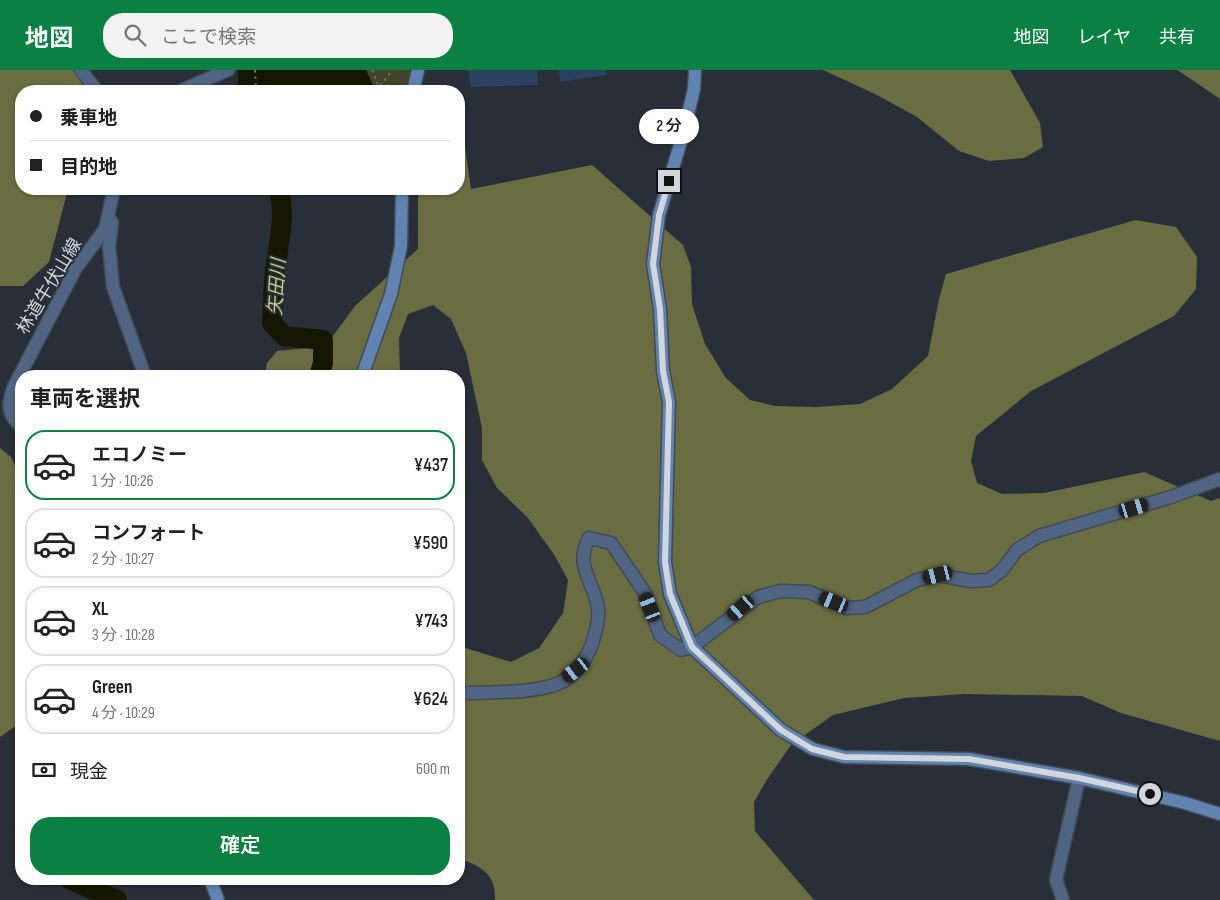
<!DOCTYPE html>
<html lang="ja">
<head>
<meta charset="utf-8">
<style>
  body { margin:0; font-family:"Sofia Sans Condensed","Noto Sans JP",sans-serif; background:#f2f2f2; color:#202124; height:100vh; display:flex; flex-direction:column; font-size:19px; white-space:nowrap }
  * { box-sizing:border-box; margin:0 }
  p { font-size:16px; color:#757577 }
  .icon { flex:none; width:28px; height:28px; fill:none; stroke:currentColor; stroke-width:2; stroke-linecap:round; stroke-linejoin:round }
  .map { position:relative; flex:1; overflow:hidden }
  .side { position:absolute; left:15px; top:300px; width:450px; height:515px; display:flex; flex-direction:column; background:#fff; border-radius:20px; box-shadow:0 1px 4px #0004 }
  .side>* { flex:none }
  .banner { position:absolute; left:15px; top:15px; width:450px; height:110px; border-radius:20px; box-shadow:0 1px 4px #0004; display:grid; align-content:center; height:110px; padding:0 15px; background:#fff }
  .end { position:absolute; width:22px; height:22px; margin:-11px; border:6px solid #d1d6dc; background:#111; box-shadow:0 0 0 2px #111 }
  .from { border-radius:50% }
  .bubble { position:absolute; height:35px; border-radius:18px; background:#fff; box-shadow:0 1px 4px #0004; font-size:16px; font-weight:600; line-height:35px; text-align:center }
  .car { position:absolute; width:15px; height:30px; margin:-15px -8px; border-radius:6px; box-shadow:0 0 4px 1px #0007; background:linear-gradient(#222 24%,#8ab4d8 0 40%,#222 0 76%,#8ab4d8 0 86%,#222 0) }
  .banner b { display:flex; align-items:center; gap:18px; height:48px; font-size:19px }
  .banner b+b { border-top:1px solid #e0e0e0 }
  .banner i { width:12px; height:12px; background:#202124 }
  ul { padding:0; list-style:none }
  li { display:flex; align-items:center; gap:15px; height:70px; margin:0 10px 8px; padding:0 5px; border:2px solid #e0e0e0; border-radius:20px }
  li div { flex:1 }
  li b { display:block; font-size:19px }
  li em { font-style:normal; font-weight:600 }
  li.active { border-color:#0b8043 }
  li>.icon { width:45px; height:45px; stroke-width:1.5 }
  h2 { padding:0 15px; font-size:22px; line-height:60px }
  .pay { display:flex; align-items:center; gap:12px; height:55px; padding:0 15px; font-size:19px }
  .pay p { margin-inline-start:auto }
  .cta { display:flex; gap:10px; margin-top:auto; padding:10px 15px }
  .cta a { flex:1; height:58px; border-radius:20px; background:#0b8043; color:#fff; font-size:20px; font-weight:600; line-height:58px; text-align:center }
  header { display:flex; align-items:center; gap:30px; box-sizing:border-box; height:70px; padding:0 25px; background:#0b8043; color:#fff }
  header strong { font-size:24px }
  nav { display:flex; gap:28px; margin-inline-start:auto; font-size:18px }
  .search { width:350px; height:45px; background:#f2f2f2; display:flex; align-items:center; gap:12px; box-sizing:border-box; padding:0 18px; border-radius:20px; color:#757577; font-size:19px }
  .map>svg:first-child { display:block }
  .green { fill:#444526 }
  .forest { fill:#6a6c42 }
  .water { fill:#161700 }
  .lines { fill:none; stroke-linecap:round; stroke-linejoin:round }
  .river { stroke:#161700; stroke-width:20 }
  .building { fill:#2c4261 }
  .street-casing { stroke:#434a53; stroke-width:15 }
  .secondary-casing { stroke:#434a53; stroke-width:15 }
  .path { stroke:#696f77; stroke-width:2; stroke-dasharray:2.5 4; stroke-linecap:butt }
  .street { stroke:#506583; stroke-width:12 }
  .secondary { stroke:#6183b2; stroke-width:12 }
  .route { stroke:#d1d6dc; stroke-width:6 }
  .labels { text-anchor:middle; stroke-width:4; stroke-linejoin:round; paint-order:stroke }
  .street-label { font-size:18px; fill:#d1d6dc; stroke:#282f39 }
  .water-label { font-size:19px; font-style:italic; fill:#c5c883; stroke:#282f39 }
</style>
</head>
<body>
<header>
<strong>地図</strong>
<div class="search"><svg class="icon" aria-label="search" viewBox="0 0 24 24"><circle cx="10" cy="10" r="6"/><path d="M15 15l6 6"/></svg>ここで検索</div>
<nav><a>地図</a><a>レイヤ</a><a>共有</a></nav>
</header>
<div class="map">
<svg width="1220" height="830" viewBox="0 0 1220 830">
  <rect width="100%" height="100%" fill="#282f39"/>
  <!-- green -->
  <polygon class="green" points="253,0 411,0 406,21 254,21"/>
  <!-- forest -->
  <g class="forest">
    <polygon points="0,0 85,0 83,21 21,21 21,119 68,119 49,192 23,216 0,216"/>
    <polygon points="823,0 1010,0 1040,53 1043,77 1024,88 989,91 959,81 917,47 875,24"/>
    <polygon points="1177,0 1220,0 1220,29 1182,3"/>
    <path d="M459,32L471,119L592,95L683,175L691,197L692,234L705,274L726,308L750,330L775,336L817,337L860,334L892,319L928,286L939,229L946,204L1136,150L1176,157L1197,187L1196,219L1174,246L1031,321L976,366L971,391L977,413L1002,424L1044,423L1144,402L1211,431L1220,428V671L1121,643L1082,626L965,624L904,628L833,645L791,675L768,708L754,732L755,761L814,830H495C496,803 481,797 459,788V576L511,592L539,578L563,543L568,510L555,486L528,448L497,418L482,390V358L466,283L451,249L433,235L408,244L399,268L400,306H265L267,293L277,281L308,278L332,267L355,236L418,179V119H459Z"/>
    <polygon points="0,378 11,387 21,408 21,652 0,667"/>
  </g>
  <!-- water -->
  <polygon class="water" points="258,0 366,0 376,21 258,21"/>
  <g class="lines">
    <!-- river -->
    <g class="river">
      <polyline points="248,0 248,21"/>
      <path d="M278,119C287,144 278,176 275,201C273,218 273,236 272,253L284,266L323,270V293L319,306"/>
      <polyline points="69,809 117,830"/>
    </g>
  </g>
  <!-- building -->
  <g class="building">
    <polygon points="468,0 537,0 538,15 471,17"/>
    <polygon points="559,0 606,0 606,5 560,12"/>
  </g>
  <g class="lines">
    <defs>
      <g id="street">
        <polyline points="81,0 97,21"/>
        <polyline points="180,21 228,0"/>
        <polyline points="112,152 109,176 113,217 145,306"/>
        <path d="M21,356C6,344 8,332 14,316L76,198L105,159L114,119"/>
        <path d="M459,623C487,622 531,624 557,614C575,607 590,585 594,567C597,558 600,543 597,533C591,508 575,495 589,468L611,473L645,523L660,565L681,580L692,577L758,527L780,521L809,522L847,538L865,537L917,510L938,505L971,511L989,510L1002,500L1017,480L1039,466L1171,427L1220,409"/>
        <polyline points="1063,830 1056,810 1079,708"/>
      </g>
      <g id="secondary">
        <polyline points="695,0 694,19 684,61 659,145 653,194 660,239 663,301 669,332 665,492 670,524 692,577 781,660 813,679 844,687 969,689 1079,708 1185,733 1220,744"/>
        <polyline points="413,21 418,0"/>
        <polyline points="362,306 391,224 401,176 402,119"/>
        <polyline points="210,809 218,830"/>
      </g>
    </defs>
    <!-- street casing -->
    <use href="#street" class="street-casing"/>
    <!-- secondary casing -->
    <use href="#secondary" class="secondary-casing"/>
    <!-- path -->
    <g class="path">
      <polyline points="255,0 256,21"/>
      <polyline points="372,0 379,17"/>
      <polyline points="381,21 379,17 389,5 389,0"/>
    </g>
    <!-- street -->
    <use href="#street" class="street"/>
    <!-- secondary -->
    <use href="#secondary" class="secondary"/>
  </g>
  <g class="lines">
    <!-- route -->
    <polyline class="route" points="669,111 659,145 653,194 660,239 663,301 669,332 665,492 670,524 692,577 781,660 812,679 844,687 969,689 1079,708 1150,724"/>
  </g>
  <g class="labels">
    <!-- street labels -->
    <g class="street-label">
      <text transform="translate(49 216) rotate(-59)" y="6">林道牛伏山線</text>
    </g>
    <!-- water labels -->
    <g class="water-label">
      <text transform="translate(276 217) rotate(-86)" y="7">矢田川</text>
    </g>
  </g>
</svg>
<i class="end from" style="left:1150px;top:724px"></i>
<i class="end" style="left:669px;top:111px"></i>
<div class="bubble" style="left:639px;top:39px;width:60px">2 分</div>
<i class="car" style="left:1134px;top:438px;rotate:73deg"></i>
<i class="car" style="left:938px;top:505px;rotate:256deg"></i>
<i class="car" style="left:834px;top:532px;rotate:292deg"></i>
<i class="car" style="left:650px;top:537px;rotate:339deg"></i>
<i class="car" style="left:741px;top:538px;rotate:229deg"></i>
<i class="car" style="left:576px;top:600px;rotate:232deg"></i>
<div class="banner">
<b><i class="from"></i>乗車地</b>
<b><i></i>目的地</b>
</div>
<section class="side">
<h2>車両を選択</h2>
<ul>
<li class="active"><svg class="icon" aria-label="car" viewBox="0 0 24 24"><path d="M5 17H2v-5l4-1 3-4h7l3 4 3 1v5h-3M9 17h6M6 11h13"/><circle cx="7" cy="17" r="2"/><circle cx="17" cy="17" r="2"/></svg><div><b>エコノミー</b><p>1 分 · 10:26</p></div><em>¥437</em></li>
<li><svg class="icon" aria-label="car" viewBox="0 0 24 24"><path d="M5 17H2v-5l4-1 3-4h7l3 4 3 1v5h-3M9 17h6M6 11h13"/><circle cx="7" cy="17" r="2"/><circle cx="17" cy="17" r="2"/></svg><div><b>コンフォート</b><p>2 分 · 10:27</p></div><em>¥590</em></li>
<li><svg class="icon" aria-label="car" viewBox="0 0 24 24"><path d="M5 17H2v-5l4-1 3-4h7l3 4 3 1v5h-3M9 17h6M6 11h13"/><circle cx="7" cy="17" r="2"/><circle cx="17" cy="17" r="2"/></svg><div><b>XL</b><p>3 分 · 10:28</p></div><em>¥743</em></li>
<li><svg class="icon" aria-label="car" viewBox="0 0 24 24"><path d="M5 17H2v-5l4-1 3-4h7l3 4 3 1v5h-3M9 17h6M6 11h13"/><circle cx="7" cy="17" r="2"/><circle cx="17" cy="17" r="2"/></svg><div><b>Green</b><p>4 分 · 10:29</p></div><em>¥624</em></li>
</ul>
<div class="pay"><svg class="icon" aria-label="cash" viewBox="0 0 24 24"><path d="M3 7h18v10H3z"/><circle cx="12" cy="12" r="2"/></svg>現金<p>600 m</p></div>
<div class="cta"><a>確定</a></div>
</section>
</div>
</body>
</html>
